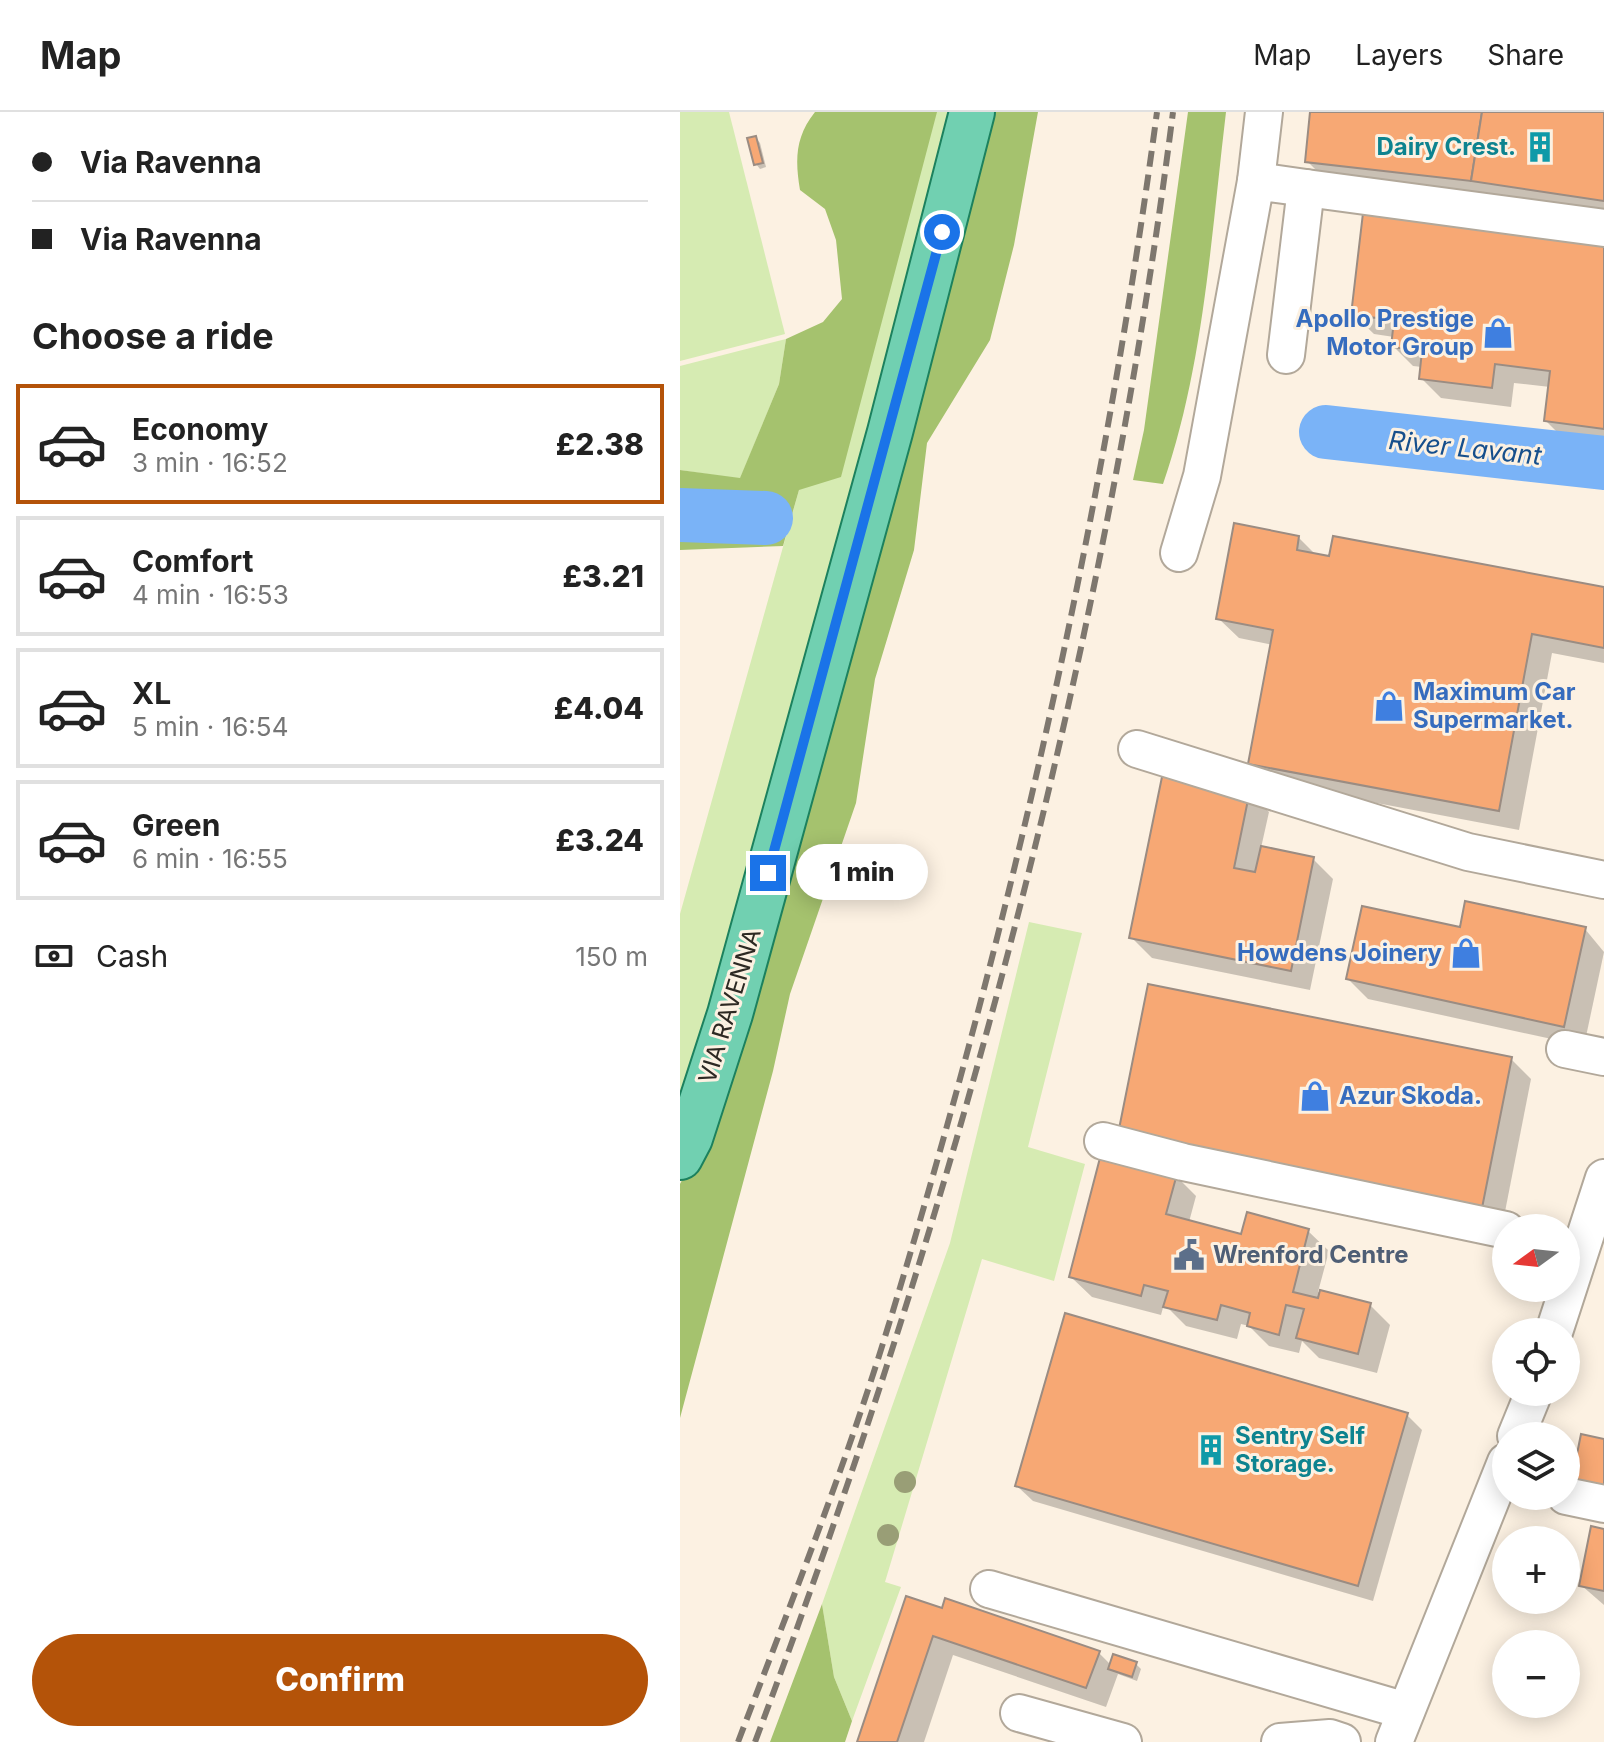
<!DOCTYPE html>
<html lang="en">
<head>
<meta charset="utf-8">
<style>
  body { margin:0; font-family:Inter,sans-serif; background:#f6f6f6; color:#222; height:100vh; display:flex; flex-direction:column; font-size:30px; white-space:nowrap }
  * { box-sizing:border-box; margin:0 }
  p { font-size:26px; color:#767676 }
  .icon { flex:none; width:44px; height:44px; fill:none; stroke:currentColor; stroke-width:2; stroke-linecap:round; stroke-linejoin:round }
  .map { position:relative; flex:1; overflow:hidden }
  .sheet { display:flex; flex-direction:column; background:#fff; width:680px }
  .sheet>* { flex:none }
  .guide { display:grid; align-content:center; height:176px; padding:0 32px; background:#fff }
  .needle { width:52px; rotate:255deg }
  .buttons { position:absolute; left:812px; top:1102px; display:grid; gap:16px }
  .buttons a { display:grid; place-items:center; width:88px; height:88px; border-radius:50%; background:#fff; box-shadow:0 4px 20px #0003; font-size:40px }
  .end { position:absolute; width:36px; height:36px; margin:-18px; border:10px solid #1a73e8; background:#fff; box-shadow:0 0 0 4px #fff }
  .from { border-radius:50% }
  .bubble { position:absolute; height:56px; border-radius:28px; background:#fff; box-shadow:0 4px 20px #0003; font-size:26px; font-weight:800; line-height:56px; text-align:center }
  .guide b { display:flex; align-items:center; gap:28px; height:76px; font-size:30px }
  .guide b+b { border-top:2px solid #e0e0e0 }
  .guide i { width:20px; height:20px; background:#222 }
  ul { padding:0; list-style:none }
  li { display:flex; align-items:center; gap:24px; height:120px; margin:0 16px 12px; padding:0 16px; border:4px solid #e0e0e0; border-radius:0px }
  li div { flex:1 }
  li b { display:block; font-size:30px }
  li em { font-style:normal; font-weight:800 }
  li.current { border-color:#b45309 }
  li>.icon { width:72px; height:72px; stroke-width:1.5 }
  h2 { padding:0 32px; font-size:36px; line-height:96px }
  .pay { display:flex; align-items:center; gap:20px; height:88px; padding:0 32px; font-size:30px }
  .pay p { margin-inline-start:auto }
  .cta { display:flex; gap:16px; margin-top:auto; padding:16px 32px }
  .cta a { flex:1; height:92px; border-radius:48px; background:#b45309; color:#fff; font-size:32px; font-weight:800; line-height:92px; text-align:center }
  header { display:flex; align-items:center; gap:48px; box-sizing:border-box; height:112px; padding:0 40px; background:#fff; border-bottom:2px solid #e0e0e0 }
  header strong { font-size:38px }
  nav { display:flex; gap:44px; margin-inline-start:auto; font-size:28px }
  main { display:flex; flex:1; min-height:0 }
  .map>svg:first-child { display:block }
  .green { fill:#d6ebb2 }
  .forest { fill:#a5c26e }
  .shadow { fill:#0003 }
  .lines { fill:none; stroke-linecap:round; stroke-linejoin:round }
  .river { stroke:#7ab3f7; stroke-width:54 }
  .building { fill:#f7a874; stroke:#9b8c82; stroke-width:2 }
  .minor-casing { stroke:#b2a89a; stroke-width:40 }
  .major-casing { stroke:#1c815e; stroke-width:48 }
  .minor { stroke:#fff; stroke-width:36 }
  .major { stroke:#71d0b1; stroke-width:44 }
  .rail { stroke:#7e776e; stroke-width:6; stroke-dasharray:16 8; stroke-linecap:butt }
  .tree { fill:#999e76 }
  .route { stroke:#1a73e8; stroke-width:10 }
  .labels { text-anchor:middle; stroke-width:6; stroke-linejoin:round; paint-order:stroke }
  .culture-label { font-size:24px; font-weight:bold; fill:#0d838f; stroke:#fcf1e2; text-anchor:end }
  .shop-label { font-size:24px; font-weight:bold; fill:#366cbe; stroke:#fcf1e2; text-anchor:end }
  .street-label { font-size:24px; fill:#2d2923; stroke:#fcf1e2 }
  .service-label { font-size:24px; font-weight:bold; fill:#4e5e75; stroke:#fcf1e2; text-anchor:start }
  .water-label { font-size:26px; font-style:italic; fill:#164f8c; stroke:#fcf1e2 }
</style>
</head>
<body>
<header>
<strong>Map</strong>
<nav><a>Map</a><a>Layers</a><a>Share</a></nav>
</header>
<main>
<section class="sheet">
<div class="guide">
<b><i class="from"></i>Via Ravenna</b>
<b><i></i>Via Ravenna</b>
</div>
<h2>Choose a ride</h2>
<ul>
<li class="current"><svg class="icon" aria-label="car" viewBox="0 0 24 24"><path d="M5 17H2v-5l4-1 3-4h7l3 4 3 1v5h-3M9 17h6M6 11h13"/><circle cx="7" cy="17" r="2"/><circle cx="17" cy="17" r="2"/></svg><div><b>Economy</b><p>3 min · 16:52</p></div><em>£2.38</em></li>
<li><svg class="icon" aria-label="car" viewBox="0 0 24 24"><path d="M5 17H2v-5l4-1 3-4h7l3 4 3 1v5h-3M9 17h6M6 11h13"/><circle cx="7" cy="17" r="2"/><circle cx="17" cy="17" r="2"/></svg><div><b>Comfort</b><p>4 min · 16:53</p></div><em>£3.21</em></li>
<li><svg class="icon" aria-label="car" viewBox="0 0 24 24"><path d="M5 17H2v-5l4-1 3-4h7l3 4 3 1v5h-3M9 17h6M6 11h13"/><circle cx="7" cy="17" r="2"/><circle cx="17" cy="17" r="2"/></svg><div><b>XL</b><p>5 min · 16:54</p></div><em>£4.04</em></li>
<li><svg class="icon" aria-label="car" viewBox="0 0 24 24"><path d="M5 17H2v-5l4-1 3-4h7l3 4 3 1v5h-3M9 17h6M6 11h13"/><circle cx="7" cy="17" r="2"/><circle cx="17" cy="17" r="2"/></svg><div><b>Green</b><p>6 min · 16:55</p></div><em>£3.24</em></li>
</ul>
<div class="pay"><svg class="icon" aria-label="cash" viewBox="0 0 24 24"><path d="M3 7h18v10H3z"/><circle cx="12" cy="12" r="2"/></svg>Cash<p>150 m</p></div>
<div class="cta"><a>Confirm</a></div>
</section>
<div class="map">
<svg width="924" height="1630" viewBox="0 0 924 1630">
  <rect width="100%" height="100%" fill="#fcf1e2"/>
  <!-- green -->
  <g class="green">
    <polygon points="0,0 49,0 105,222 0,249"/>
    <polygon points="216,0 273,0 194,322 0,1013 0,802 119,378"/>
    <polygon points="106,227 99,272 60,367 0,358 0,254"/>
    <polygon points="349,810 402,821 348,1035 405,1052 374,1169 302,1147 205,1470 221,1475 172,1609 154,1565 142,1492 270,1131"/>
  </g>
  <!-- forest -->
  <g class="forest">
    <path d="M135,0H257L161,365L119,378L103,434L0,438V358L60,366L99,272L106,227L143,210L162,187L156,128L145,97L120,78C115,48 115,25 135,0Z"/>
    <polygon points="314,0 358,0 334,133 310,228 247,331 234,438 195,567 176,691 110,882 93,959 0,1306 0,1072 24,1025 129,673"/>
    <path d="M508,0H546C531,124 524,254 483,372L453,368L464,318Z"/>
    <polygon points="142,1492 154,1565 172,1609 165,1630 90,1630"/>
  </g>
  <!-- shadow -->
  <g class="shadow">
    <polygon points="632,0 924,0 924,102 647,69 627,49"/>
    <polygon points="76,26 80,31 86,55 80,57 76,52"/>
    <polygon points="924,132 924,333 886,329 866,309 870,275 834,271 831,295 761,286 741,266 742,255 733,254 713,234 714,225 694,222 673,202"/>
    <polygon points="618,425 637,444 924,477 924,551 872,541 839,718 591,671 571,651 593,533 559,526 538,506"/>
    <polygon points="569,680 589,700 581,736 633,747 653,767 630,878 472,846 451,825"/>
    <polygon points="905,817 924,840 904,934 688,887 668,867 781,818"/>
    <polygon points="831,947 851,967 822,1115 460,1042"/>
    <polygon points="496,1064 516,1084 509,1110 562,1124 628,1119 649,1139 638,1180 690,1193 710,1213 697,1261 639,1246 622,1229 619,1241 589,1234 569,1214 561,1212 557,1227 506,1214 484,1192 481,1203 412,1185 391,1165"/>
    <polygon points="727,1303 742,1318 693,1489 353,1389 337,1374"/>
    <polygon points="924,1419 924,1493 901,1473"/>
    <polygon points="227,1487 418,1540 431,1553 456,1552 461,1557 457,1569 438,1562 426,1595 273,1543 244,1630 179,1630"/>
  </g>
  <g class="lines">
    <!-- river -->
    <g class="river">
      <polyline points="646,320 924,351"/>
      <polyline points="0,403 86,406"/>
    </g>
  </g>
  <!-- building -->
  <g class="building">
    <polygon points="630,0 802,0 791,69 625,50"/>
    <polygon points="802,0 924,0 924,89 791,69"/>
    <polygon points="76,24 83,51 74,53 67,26"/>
    <polygon points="683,101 924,130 924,317 864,309 870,259 815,252 812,276 739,267 742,239 711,235 714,208 671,203"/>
    <polygon points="554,411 619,424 617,438 649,444 653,424 924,475 924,536 852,522 819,699 568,652 593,518 536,507"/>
    <polygon points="483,660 570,678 554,756 575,760 581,734 634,745 611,859 449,826"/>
    <polygon points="785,789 906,815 884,915 666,867 682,794 780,815"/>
    <polygon points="468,872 832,945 802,1096 438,1022"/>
    <polygon points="421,1042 497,1062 486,1102 561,1122 567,1100 629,1117 613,1180 638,1186 640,1178 691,1191 678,1242 616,1226 624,1197 606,1193 599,1223 567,1214 570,1201 541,1193 537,1208 483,1195 488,1179 464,1173 461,1184 389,1165"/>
    <polygon points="385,1201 728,1301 678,1474 335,1374"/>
    <polygon points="901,1322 924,1327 924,1384 890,1377"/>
    <polygon points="911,1414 924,1417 924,1479 899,1474"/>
    <polygon points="226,1484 262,1496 265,1486 420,1539 406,1576 253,1524 217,1630 177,1630"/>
    <polygon points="433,1542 457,1550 452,1565 428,1557"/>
  </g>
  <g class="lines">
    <defs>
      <g id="minor">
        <polyline points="576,69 584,0"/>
        <polyline points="606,243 626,76 924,116"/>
        <polyline points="499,441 522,364 576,69 626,76"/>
        <polyline points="457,637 788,740 924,768"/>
        <polyline points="885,937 924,945"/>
        <polyline points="423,1029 503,1050 826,1118"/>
        <polyline points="874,1220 924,1066"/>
        <polyline points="836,1324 854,1280"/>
        <polyline points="886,1384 924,1392"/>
        <polyline points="309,1477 726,1599"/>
        <polyline points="339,1601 443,1630"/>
        <polyline points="600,1630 650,1626 662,1630"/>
        <polyline points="714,1630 826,1350"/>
      </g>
      <polyline id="major" points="0,1045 10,1026 50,902 210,320 292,0"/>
    </defs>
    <!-- minor casing -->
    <use href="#minor" class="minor-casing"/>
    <!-- major casing -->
    <use href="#major" class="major-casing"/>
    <!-- minor -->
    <use href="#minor" class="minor"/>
    <!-- major -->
    <use href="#major" class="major"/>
    <!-- rail -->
    <g class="rail">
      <path d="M58,1630C110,1493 165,1356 208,1215C330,818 422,412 477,0"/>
      <path d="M75,1630C273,1104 422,558 493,0"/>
    </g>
  </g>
  <!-- trees -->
  <g class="tree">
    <circle cx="225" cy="1370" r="11"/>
    <circle cx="208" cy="1423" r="11"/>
  </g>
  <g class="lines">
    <!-- route -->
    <polyline class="route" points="88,761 262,120"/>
  </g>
  <!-- icons -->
  <defs>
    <symbol id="building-bare" viewBox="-9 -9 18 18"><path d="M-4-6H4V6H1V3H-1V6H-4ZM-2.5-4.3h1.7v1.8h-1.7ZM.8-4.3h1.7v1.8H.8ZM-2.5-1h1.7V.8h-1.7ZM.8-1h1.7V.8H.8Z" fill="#0f9aa8" stroke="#fcf1e2" stroke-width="2.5" paint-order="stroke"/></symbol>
    <symbol id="shop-bare" viewBox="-9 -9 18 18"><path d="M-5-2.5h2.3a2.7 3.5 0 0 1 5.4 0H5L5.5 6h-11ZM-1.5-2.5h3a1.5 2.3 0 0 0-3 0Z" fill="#3f7fe0" stroke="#fcf1e2" stroke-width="2.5" paint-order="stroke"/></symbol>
    <symbol id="civic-bare" viewBox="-9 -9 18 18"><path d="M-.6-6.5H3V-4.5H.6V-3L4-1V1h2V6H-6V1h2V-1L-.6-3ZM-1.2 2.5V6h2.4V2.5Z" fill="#5c6f8a" stroke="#fcf1e2" stroke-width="2.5" paint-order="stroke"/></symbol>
  </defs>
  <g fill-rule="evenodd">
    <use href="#building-bare" x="838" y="13" width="44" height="44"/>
    <use href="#shop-bare" x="796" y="199" width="44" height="44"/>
    <use href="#shop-bare" x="687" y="572" width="44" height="44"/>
    <use href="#shop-bare" x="764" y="819" width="44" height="44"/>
    <use href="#shop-bare" x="613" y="962" width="44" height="44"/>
    <use href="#civic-bare" x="487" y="1121" width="44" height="44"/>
    <use href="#building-bare" x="509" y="1316" width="44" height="44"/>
  </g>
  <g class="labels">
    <!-- culture labels -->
    <g class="culture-label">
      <text x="836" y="43">Dairy Crest.</text>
      <text x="555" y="1332" text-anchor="start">Sentry Self<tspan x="555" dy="28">Storage.</tspan></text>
    </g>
    <!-- shop labels -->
    <g class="shop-label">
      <text x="794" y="215">Apollo Prestige<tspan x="794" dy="28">Motor Group</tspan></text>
      <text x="733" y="588" text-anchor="start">Maximum Car<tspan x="733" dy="28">Supermarket.</tspan></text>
      <text x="762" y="849">Howdens Joinery</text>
      <text x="659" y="992" text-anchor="start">Azur Skoda.</text>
    </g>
    <!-- street labels -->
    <g class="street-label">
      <text transform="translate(50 894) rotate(-73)" y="8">VIA RAVENNA</text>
    </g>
    <!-- service labels -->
    <g class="service-label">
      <text x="533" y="1151">Wrenford Centre</text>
    </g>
    <!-- water labels -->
    <g class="water-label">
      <text transform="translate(785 336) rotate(6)" y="9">River Lavant</text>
    </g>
  </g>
</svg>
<div class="buttons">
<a><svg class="needle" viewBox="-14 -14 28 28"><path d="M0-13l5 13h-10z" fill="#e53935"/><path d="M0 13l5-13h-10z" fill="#767676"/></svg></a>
<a><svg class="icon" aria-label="locate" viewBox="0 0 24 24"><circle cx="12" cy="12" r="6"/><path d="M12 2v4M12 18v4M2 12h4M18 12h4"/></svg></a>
<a><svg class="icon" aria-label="layers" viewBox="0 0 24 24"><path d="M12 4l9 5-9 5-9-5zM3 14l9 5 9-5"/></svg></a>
<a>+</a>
<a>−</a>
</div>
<i class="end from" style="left:262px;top:120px"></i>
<i class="end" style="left:88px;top:761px"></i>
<div class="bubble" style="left:116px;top:732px;width:132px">1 min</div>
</div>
</main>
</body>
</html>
